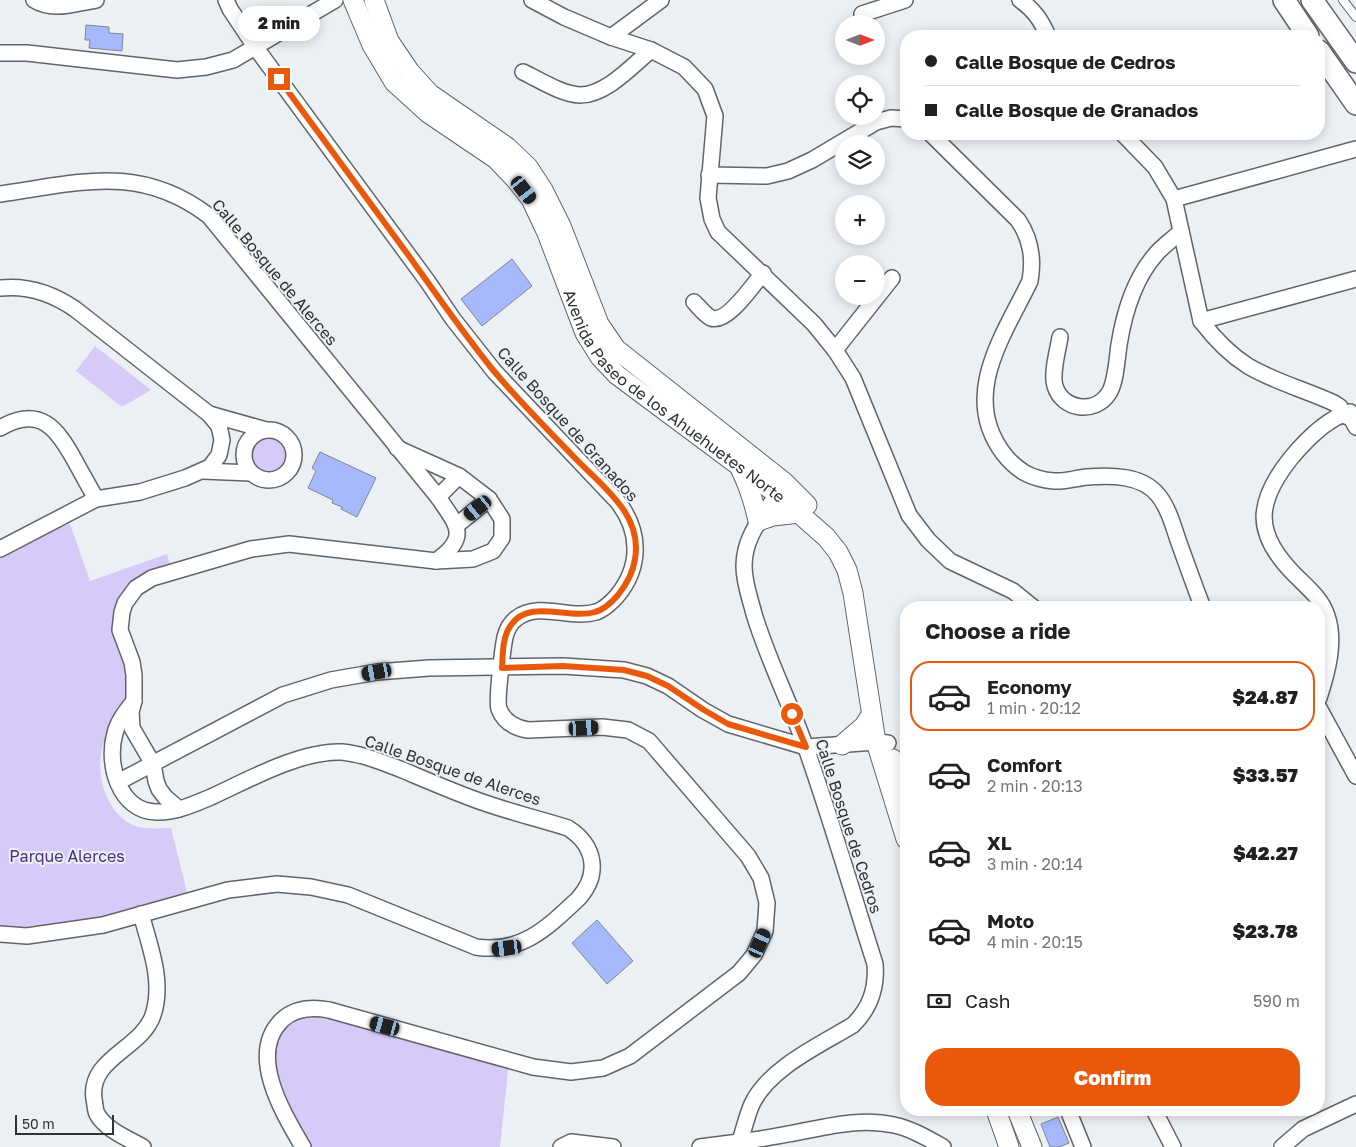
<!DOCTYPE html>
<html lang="en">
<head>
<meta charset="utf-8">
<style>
  body { margin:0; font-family:"Golos Text",sans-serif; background:#f2f2f2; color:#202124; height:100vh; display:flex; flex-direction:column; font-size:19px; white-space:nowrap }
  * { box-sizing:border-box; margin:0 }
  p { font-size:16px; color:#757577 }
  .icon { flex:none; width:28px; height:28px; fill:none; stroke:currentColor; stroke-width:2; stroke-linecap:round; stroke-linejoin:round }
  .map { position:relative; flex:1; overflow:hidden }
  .details { position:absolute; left:900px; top:601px; width:425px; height:515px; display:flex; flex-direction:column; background:#fff; border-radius:20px; box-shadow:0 2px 12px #0003 }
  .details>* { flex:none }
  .top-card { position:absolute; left:900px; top:30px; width:425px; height:110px; border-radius:20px; box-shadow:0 2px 12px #0003; display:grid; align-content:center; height:110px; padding:0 25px; background:#fff }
  .needle { width:32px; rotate:90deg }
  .buttons { position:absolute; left:835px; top:15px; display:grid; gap:10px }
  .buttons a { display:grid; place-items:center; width:50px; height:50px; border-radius:50%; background:#fff; box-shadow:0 2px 12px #0003; font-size:25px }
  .scale { position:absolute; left:15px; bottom:12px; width:99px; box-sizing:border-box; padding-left:5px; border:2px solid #303234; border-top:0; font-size:14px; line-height:18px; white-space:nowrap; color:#303234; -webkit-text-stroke:4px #ebf0f5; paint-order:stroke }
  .end { position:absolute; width:22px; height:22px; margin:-11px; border:6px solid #ea580c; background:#fff; box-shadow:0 0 0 2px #fff }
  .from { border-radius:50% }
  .bubble { position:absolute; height:35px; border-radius:18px; background:#fff; box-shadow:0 2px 12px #0003; font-size:16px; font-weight:800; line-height:35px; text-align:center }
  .car { position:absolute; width:15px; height:30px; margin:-15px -8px; border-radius:6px; box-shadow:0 0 4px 1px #0007; background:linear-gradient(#222 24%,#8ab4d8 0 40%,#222 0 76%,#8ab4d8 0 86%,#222 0) }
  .top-card b { display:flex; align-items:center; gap:18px; height:48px; font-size:19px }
  .top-card b+b { border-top:1px solid #e0e0e0 }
  .top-card i { width:12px; height:12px; background:#202124 }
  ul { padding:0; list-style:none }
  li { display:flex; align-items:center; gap:15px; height:70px; margin:0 10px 8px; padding:0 15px; border:2px solid transparent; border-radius:20px }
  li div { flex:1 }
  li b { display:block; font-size:19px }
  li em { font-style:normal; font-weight:800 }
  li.current { border-color:#ea580c }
  li>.icon { width:45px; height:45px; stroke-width:1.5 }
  h2 { padding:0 25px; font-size:22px; line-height:60px }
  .pay { display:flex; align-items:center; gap:12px; height:55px; padding:0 25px; font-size:19px }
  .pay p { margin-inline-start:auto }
  .primary-button { display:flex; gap:10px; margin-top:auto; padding:10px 25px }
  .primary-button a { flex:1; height:58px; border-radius:20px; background:#ea580c; color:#fff; font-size:20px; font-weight:800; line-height:58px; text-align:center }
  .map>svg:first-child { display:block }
  .green { fill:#d6cbf8 }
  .building { fill:#a5b9fc; stroke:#84868b }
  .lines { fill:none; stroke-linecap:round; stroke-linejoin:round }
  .service-casing { stroke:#616569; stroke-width:10 }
  .minor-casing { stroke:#616569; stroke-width:18 }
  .tertiary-casing { stroke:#616569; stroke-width:21 }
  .secondary-casing { stroke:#616569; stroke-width:24 }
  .service { stroke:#fff; stroke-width:8 }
  .minor { stroke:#fff; stroke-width:15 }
  .tertiary { stroke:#fff; stroke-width:19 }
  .secondary { stroke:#fff; stroke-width:21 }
  .route { stroke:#ea580c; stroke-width:6 }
  .labels { text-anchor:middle; stroke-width:4; stroke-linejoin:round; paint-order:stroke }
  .street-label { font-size:16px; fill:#303234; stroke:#ebf0f5 }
  .park-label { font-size:16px; fill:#4c307f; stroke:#ebf0f5 }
</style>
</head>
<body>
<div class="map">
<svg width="1356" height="1147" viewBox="0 0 1356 1147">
  <rect width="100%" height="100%" fill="#ebf0f5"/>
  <!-- green -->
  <g class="green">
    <polygon points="95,346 151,390 122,407 76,371"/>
    <circle cx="269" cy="455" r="21"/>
    <path d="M70,524L90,581L167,554L170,565C161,568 151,570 142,575C117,588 106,618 116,643C122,659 130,674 127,691C126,703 118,710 112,721C109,728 106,735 104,742C94,770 104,812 133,825C144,830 159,828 171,828L188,896L102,919L26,931L0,926V556L45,533Z"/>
    <polygon points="303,1015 328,1016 508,1070 500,1147 309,1147 287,1108 274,1069 274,1044 288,1023"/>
  </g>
  <!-- building -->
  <g class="building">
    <polygon points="86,25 109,27 109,33 123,34 122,51 89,48 90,40 85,40"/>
    <polygon points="512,259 532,286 482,326 461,299"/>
    <polygon points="320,452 376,478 357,517 341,509 342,507 332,503 333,500 308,488 316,471 312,468"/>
    <polygon points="597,920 633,961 607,984 572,943"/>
    <polygon points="1058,1117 1069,1143 1059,1147 1050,1147 1041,1124"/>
  </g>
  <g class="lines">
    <defs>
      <polyline id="service" points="1343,0 1356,17"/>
      <g id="minor">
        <path d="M34,0C53,12 75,3 96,0"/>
        <path d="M226,0L230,9L256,48L428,282L453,319L494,371L618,502C641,532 641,567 617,596C612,602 603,610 596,612C571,620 539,601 517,618C511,622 507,629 505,637C503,647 496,701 499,709C504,722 516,728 528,730L602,727L628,730L649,741L748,856L761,878L767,903L765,931L754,955L739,973L630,1056L603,1068L571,1072L533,1067L329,1010C312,1007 295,1008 282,1020C247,1054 283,1113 303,1147"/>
        <polyline points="532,0 564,17 611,37 651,50 684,67 705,89 715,116 708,198 712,219 718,232 814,324 835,350 853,378 909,515 928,540 950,561 1013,591 1034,608"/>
        <path d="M1020,0C1034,10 1041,20 1048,36"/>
        <polyline points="862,14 905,0"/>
        <polyline points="611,37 661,0"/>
        <polyline points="0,53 27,53 177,70 206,67 233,60 335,0"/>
        <path d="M523,72C540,80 561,94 580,95C606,95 632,66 651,50"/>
        <path d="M931,134L1018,220C1031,239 1034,258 1030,281C1004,335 960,395 1003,453C1017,471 1031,479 1054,481C1065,482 1076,478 1087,477C1111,475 1142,475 1158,495C1168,507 1173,525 1178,540C1186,562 1194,585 1203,608"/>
        <path d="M1123,134L1155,167L1174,199L1201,321C1214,338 1229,354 1248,366C1275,382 1306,390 1334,403L1340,407V414L1351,418L1356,427"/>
        <polyline points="709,175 767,176 788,171 812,160 876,122 891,118 906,119"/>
        <path d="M0,194C79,183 139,163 209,216L438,497C457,525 470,537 436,561"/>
        <polyline points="1174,199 1356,149"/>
        <path d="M0,288C28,285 52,293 75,309L209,414L219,426L222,440L219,455L210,467L185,478L140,492L96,499L0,549"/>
        <path d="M694,302C699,307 705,315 711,318C727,324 753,285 763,273"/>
        <polyline points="1201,321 1356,279"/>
        <path d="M1060,337C1058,350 1051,374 1055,386C1062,410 1095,415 1109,393C1116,382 1117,358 1119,345C1124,313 1134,279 1156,254C1163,246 1173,239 1181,231"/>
        <polyline points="835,350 892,278"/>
        <polyline points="209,414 266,430"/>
        <path d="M0,428C40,405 57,428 75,461C82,474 89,486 96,499"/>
        <circle cx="269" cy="455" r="25"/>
        <polyline points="203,471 251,473"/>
        <polyline points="438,497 459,476"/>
        <polyline points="457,525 489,499"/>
        <path d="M1319,698C1327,673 1336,642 1327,616C1322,599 1307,587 1295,575C1254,534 1255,503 1291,458C1306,440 1327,418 1350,412"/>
        <polyline points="1319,708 1356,776"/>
        <polyline points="118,782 283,695 331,680 377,672 429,668 563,666 624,670 647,676 668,686 703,710 728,724 806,747 876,742 888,743"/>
        <polyline points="179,809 165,797 159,789 156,781 153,764 132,728 131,712 134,701 134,675 132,662 120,630 122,612 125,603 136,588 152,578 251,549 289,544 436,561 473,559 493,551 502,538 502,519 489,499 459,476 397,448"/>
        <path d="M141,914C150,947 164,982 153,1015C142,1049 88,1058 94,1099C95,1103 95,1110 97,1114C106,1130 127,1138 143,1147"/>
        <path d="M0,934L27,936L103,925L228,890L277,884L311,887L348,895L476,947C521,954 547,928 578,899C600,875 596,846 568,828C536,818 502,810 471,798C447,789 424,779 400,769C381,762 363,754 342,752C302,750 248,780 211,797C194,804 175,813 156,812C119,811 106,764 115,733C118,721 126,711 134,701"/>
        <polyline points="1068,1110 1083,1147"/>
        <polyline points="1154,1110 1173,1147"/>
        <path d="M740,1141C744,1129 747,1115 752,1104C769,1068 820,1045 853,1025C870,1008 877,989 875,964C852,892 831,819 806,748C790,703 768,660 754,614C750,598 744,583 744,566C744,533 767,513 782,486"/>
        <polyline points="561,1147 571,1142 613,1147"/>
        <path d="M700,1147C729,1143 759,1140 788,1134C823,1128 858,1117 894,1125C912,1129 927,1138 943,1147"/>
        <polyline points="1282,1147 1303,1129 1356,1104"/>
      </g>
      <g id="tertiary">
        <path id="s1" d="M353,0L372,45L394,82L428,113L496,159L516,180L531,199L547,233L585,333L600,357L617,375L777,494L826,537L838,552L847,570L853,593L876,742L906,839"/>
        <polyline points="374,0 389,41 410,72 430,94 507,147 528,167 543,190 561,226 599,324 616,349 784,482 807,505"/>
        <path d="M740,468C749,486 754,502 758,521L773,516L799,513"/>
        <polyline points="842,745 864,726 871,715"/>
        <polyline points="893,759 906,797"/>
        <polyline points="996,1110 1009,1147"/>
        <polyline points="1017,1110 1032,1147"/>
      </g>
      <g id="secondary">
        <polyline points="1284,0 1308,36"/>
        <polyline points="1312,0 1356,62"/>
        <polyline points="1319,51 1356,104"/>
      </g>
    </defs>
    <!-- service casing -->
    <use href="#service" class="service-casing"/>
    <!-- minor casing -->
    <use href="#minor" class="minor-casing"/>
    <!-- tertiary casing -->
    <use href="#tertiary" class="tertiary-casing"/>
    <!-- secondary casing -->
    <use href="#secondary" class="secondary-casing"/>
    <!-- service -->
    <use href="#service" class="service"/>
    <!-- minor -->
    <use href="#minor" class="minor"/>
    <!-- tertiary -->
    <use href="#tertiary" class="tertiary"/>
    <!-- secondary -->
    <use href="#secondary" class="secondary"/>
  </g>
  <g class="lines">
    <!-- route -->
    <path class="route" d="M279,79C322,138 366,197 409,256C436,294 463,333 493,370C519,401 548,430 576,459C603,487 643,515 635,559C633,573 626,585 618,595C612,602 603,610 595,612C569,620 529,598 511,625C502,637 503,654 502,668L563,666L624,670L647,676L668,686L704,710L728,724L806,747L792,714"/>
  </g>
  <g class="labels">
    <!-- street labels -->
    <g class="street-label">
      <text transform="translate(275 272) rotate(50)" y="6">Calle Bosque de Alerces</text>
      <text dy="6" stroke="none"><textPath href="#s1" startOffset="525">Avenida Paseo de los Ahuehuetes Norte</textPath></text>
      <text transform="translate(568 424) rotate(48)" y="6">Calle Bosque de Granados</text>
      <text transform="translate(453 770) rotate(19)" y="6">Calle Bosque de Alerces</text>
      <text transform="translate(849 826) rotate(72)" y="6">Calle Bosque de Cedros</text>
    </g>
    <!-- park labels -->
    <g class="park-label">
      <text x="67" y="862">Parque Alerces</text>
    </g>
  </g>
</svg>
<div class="buttons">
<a><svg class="needle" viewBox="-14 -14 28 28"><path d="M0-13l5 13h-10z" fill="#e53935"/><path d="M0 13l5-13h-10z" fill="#757577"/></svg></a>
<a><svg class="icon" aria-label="locate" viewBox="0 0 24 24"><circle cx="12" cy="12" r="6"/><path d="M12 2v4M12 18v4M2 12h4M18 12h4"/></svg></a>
<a><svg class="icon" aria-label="layers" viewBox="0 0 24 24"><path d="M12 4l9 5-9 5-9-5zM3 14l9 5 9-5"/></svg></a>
<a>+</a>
<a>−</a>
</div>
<div class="scale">50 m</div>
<i class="end from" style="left:792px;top:714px"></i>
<i class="end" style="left:279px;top:79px"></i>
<div class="bubble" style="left:238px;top:6px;width:82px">2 min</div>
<i class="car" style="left:524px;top:190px;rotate:142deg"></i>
<i class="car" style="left:478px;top:508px;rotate:231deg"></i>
<i class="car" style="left:377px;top:672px;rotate:260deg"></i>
<i class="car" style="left:584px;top:728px;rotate:87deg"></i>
<i class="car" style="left:760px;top:943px;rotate:24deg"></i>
<i class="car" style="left:507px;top:948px;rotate:263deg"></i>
<i class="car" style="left:385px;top:1026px;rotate:285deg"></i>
<div class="top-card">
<b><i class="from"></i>Calle Bosque de Cedros</b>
<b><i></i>Calle Bosque de Granados</b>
</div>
<section class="details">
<h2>Choose a ride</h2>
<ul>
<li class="current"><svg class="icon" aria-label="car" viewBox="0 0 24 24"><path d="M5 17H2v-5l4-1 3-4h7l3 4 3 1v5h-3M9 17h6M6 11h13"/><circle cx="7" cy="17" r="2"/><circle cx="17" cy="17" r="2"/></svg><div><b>Economy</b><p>1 min · 20:12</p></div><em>$24.87</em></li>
<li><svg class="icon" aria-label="car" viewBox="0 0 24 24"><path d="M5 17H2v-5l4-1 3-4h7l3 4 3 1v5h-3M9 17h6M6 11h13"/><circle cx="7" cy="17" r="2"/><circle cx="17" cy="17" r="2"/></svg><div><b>Comfort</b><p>2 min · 20:13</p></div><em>$33.57</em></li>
<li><svg class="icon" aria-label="car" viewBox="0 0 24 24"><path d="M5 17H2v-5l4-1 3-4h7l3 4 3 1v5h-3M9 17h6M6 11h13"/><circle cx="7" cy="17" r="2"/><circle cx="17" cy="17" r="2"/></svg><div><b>XL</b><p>3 min · 20:14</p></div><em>$42.27</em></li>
<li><svg class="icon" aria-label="car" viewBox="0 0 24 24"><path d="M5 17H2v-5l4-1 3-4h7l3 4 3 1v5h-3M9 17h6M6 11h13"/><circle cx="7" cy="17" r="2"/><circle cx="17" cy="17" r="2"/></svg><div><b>Moto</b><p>4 min · 20:15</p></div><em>$23.78</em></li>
</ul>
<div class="pay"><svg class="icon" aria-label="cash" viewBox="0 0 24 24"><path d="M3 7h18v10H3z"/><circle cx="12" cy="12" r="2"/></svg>Cash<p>590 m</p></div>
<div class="primary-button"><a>Confirm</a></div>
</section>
</div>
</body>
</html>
